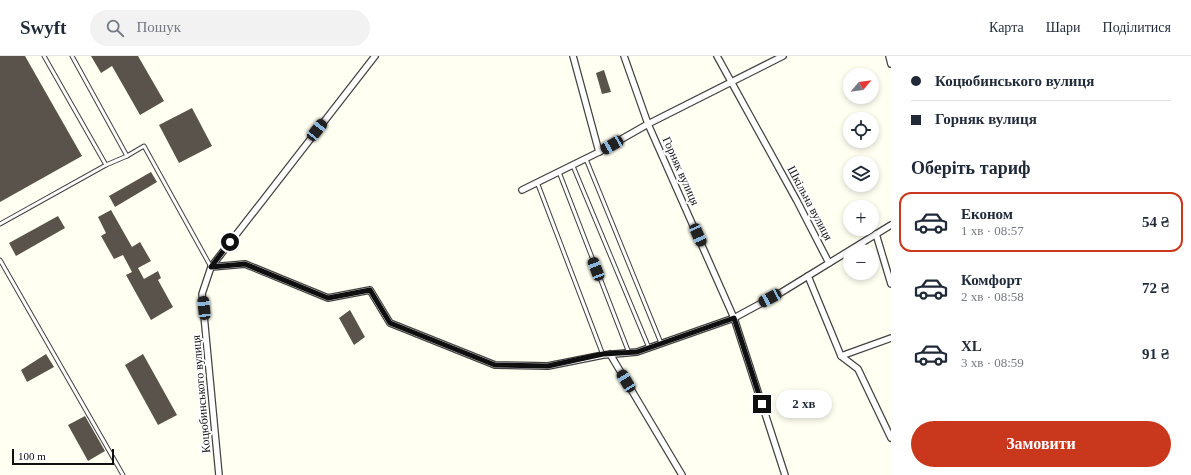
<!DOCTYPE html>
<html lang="uk">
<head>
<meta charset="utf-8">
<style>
  body { margin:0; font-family:Georgia,serif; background:#f2f2f3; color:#1f2937; height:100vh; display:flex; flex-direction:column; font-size:15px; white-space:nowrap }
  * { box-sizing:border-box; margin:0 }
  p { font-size:13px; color:#747a83 }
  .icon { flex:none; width:22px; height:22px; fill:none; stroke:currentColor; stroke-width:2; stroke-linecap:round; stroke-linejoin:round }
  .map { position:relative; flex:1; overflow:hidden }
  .panel { display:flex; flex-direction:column; background:#fff; width:300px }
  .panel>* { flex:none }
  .banner { display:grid; align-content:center; height:88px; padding:0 20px; background:#fff }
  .needle { width:26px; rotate:61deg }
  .controls { position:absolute; left:843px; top:12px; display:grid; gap:8px }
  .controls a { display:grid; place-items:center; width:36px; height:36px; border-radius:50%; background:#fff; box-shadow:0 2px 6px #0003; font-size:20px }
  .scale { position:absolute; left:12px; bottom:10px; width:102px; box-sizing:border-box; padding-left:4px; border:2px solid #0f0f0f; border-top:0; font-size:11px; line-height:14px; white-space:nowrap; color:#0f0f0f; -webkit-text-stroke:3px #fff; paint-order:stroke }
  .end { position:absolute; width:18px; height:18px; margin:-9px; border:5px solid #0f0f0f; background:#fff; box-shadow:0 0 0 2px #fff }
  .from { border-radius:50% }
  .bubble { position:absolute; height:28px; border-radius:14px; background:#fff; box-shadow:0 2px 6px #0003; font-size:13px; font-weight:600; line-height:28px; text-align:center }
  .car { position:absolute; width:12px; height:24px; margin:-12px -6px; border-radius:5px; box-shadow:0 0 3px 1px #0007; background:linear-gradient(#222 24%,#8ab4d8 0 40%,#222 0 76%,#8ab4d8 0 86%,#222 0) }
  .banner b { display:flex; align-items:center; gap:14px; height:38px; font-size:15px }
  .banner b+b { border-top:1px solid #e0e1e3 }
  .banner i { width:10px; height:10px; background:#1f2937 }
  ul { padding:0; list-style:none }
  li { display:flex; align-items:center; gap:12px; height:60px; margin:0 8px 6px; padding:0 12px; border:2px solid transparent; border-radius:12px }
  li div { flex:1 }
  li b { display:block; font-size:15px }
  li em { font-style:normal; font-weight:600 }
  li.selected { border-color:#c9381d }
  li>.icon { width:36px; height:36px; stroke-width:1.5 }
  h2 { padding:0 20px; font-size:18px; line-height:48px }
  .primary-button { display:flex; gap:8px; margin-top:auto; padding:8px 20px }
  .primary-button a { flex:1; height:46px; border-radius:24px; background:#c9381d; color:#fff; font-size:16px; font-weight:600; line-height:46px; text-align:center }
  header { display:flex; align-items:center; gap:24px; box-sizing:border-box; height:56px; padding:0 20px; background:#fff; border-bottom:1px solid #e0e1e3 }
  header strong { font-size:19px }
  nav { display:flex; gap:22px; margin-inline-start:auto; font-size:14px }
  .search { width:280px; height:36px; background:#f2f2f3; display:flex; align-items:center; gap:10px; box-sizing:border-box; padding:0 14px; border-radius:22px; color:#747a83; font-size:15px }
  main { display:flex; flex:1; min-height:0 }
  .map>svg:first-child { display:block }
  .building { fill:#59534b }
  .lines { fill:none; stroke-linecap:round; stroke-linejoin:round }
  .service-casing { stroke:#424242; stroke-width:5 }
  .minor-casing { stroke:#424242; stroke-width:8 }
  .service { stroke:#fff; stroke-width:3 }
  .minor { stroke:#fff; stroke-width:5.5 }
  .route { stroke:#0f0f0f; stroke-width:5 }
  .labels { text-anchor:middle; stroke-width:4; stroke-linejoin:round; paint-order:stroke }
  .street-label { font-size:12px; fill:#0f0f0f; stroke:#fff }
</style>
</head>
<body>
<header>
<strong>Swyft</strong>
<div class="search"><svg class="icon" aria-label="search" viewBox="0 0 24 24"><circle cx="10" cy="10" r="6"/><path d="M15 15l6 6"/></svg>Пошук</div>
<nav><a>Карта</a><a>Шари</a><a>Поділитися</a></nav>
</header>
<main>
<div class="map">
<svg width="891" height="419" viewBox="0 0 891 419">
  <rect width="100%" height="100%" fill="#fffff2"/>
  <!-- building -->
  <g class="building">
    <polygon points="0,0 25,0 82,100 0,146"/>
    <polygon points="91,0 138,0 164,45 140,59 112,10 101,17"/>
    <polygon points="604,14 611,36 602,38 596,17"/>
    <polygon points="192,52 212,90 179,107 159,69"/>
    <polygon points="151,116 157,126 115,151 109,140"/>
    <polygon points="111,154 132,191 140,186 151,205 138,212 144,223 158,215 161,222 158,224 173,251 151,264 126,219 132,216 123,199 114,203 101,180 106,177 98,161"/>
    <polygon points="58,160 65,172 16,200 9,187"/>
    <polygon points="350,254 365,281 354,289 339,262"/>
    <polygon points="46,298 54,311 27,326 21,314"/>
    <polygon points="143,298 177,359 158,369 125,309"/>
    <polygon points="85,360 105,395 88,405 68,369"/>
  </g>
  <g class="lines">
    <defs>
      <g id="service">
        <polyline points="44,0 106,109"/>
        <polyline points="72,0 127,100 144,90 211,211"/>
        <polyline points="586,103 661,287"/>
        <polyline points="573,110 649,292"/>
        <polyline points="559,116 629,297"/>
        <polyline points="537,126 603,299"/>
        <polyline points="0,168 106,109 127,100"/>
        <polyline points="0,204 123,419"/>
      </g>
      <g id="minor">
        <polyline points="573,0 599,96"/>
        <polyline points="624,0 648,68 734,262 785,419"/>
        <polyline points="717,0 797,145 829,207"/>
        <polyline points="889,0 891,8"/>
        <polyline points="522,134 599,96 648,68 783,0"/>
        <polyline points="891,169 808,220 841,300 858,313 891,382"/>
        <polyline points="876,178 891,228"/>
        <polyline points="211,211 245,208 328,242 370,234 390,267 495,309 548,310 603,299 637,296 734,262 782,236 808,220"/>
        <polyline points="610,298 682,419"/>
        <polyline points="841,300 891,282"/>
        <polyline points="219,419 202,238 211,211 375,0"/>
      </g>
    </defs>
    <!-- service casing -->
    <use href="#service" class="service-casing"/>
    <!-- minor casing -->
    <use href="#minor" class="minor-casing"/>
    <!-- service -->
    <use href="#service" class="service"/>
    <!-- minor -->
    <use href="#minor" class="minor"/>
  </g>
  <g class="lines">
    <!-- route -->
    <polyline class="route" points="230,186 211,211 245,208 328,242 370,234 390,267 495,309 548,310 603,298 637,296 734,262 762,348"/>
  </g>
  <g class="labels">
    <!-- street labels -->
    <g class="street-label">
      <text transform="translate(681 115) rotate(66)" y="4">Горняк вулиця</text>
      <text transform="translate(810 147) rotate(62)" y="4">Шкільна вулиця</text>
      <text transform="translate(201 338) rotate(-95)" y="4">Коцюбинського вулиця</text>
    </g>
  </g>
</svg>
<div class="controls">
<a><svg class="needle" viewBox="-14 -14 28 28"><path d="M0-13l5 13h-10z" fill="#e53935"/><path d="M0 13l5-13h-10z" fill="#747a83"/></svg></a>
<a><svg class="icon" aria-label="locate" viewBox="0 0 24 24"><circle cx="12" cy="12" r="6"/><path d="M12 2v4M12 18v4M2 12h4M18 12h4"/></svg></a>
<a><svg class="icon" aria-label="layers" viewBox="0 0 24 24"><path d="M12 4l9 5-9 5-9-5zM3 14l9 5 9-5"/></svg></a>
<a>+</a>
<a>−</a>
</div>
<div class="scale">100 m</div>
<i class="end from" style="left:230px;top:186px"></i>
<i class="end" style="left:762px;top:348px"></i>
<div class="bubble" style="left:776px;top:334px;width:56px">2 хв</div>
<i class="car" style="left:317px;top:74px;rotate:38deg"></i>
<i class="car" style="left:612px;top:89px;rotate:240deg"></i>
<i class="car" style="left:698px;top:179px;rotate:156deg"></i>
<i class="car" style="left:596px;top:213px;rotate:339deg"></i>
<i class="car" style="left:770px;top:242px;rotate:242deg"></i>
<i class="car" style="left:204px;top:252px;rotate:354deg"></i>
<i class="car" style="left:626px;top:325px;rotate:329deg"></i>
</div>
<section class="panel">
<div class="banner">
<b><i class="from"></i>Коцюбинського вулиця</b>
<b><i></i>Горняк вулиця</b>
</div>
<h2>Оберіть тариф</h2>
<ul>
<li class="selected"><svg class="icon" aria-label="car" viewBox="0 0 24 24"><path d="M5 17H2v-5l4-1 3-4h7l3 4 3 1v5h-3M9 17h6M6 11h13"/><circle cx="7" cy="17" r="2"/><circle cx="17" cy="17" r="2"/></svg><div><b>Економ</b><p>1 хв · 08:57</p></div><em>54 ₴</em></li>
<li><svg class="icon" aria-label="car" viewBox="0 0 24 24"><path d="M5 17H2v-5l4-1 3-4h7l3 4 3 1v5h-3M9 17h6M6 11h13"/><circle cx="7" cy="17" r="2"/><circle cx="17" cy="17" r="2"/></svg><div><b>Комфорт</b><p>2 хв · 08:58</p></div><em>72 ₴</em></li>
<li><svg class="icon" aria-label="car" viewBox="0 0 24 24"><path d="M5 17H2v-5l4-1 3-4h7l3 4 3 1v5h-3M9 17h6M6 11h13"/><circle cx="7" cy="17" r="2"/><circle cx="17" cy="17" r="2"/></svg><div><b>XL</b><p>3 хв · 08:59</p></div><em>91 ₴</em></li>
</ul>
<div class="primary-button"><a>Замовити</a></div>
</section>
</main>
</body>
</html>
